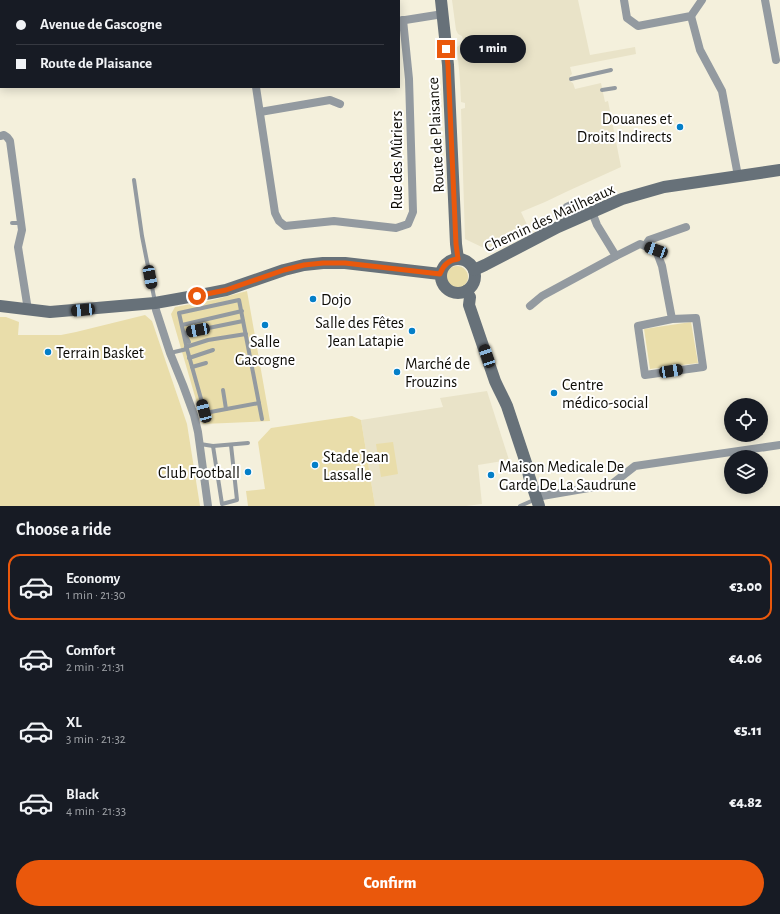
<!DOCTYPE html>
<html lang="en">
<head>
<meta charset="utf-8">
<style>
  body { margin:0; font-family:"Alegreya Sans",sans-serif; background:#20242c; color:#f1f3f6; height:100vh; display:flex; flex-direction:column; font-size:15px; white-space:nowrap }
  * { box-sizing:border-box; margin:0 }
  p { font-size:13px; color:#9ea1a6 }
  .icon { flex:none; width:22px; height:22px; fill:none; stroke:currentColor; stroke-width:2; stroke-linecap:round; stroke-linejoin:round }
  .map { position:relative; height:506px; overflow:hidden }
  .panel { display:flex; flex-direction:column; background:#171b24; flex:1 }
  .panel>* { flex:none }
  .top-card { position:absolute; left:0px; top:0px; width:400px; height:88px; box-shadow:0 2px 10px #0003; display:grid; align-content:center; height:88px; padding:0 16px; background:#171b24 }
  .fabs { position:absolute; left:724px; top:398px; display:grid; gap:8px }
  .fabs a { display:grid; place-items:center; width:44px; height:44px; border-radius:50%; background:#171b24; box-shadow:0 2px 10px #0003; font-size:20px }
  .end { position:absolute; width:18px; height:18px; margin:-9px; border:5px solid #ea580c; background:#fff; box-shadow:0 0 0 2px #fff }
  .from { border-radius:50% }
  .bubble { position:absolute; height:28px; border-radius:14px; background:#171b24; box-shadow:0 2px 10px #0003; font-size:13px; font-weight:800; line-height:28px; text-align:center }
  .car { position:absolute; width:12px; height:24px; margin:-12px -6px; border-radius:5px; box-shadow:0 0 3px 1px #0007; background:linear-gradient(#222 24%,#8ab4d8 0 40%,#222 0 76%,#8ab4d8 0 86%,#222 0) }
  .top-card b { display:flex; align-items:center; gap:14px; height:38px; font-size:15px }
  .top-card b+b { border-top:1px solid #363941 }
  .top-card i { width:10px; height:10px; background:#f1f3f6 }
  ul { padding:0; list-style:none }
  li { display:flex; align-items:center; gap:12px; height:66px; margin:0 8px 6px; padding:0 8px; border:2px solid transparent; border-radius:12px }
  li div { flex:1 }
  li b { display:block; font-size:15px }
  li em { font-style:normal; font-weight:800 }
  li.selected { border-color:#ea580c }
  li>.icon { width:36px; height:36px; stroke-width:1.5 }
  h2 { padding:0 16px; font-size:18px; line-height:48px }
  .button { display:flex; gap:8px; margin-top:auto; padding:8px 16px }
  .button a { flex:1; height:46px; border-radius:24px; background:#ea580c; color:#fff; font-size:16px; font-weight:800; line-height:46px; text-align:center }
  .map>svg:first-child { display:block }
  .built { fill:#e9e3c8 }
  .green { fill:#e9ddaa }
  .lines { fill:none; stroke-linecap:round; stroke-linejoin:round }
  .lane { stroke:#939aa0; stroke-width:4 }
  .street { stroke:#939aa0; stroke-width:8 }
  .secondary { stroke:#677179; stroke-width:12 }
  .route { stroke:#ea580c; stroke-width:5 }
  .poi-dot { fill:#047fc8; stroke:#fff; stroke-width:1.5 }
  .labels { text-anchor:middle; stroke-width:4; stroke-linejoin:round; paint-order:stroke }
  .poi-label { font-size:16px; fill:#0e0c06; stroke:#fff; text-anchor:start }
  .street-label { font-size:16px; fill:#0e0c06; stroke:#fff }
</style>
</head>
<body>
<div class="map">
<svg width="780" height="506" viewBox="0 0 780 506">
  <rect width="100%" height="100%" fill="#f4f0dc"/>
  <!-- built -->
  <g class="built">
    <polygon points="452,0 578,0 590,55 635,47 636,54 570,67 572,74 570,76 571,82 573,83 575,89 601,83 605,102 608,101 621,167 568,191 545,202 521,212 530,231 486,249 465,239 461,109 465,108 465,103 461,102 460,81 457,47 464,42 462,36 458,34 456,30"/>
    <polygon points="487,391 509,460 478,465 482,504 466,506 375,506 361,420 443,407 440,398"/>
  </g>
  <!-- green -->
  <g class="green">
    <circle cx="457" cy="277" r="11"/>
    <polygon points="247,291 270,421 203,424 171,314 175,307 213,300"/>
    <polygon points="145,315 152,321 187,424 200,506 0,506 0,317 6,317 19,322 18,335 61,335 76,332"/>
    <polygon points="691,322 698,363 650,369 644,329"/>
    <polygon points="352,416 361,420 375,506 248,506 246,491 265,489 258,442 271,428"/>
    <polygon points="393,442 398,474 381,477 376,444"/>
  </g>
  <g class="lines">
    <!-- lane -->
    <g class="lane">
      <polyline points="571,79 611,70"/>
      <polyline points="602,90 615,88"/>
      <polyline points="134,180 142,236 155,302"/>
      <polyline points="567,221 565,217 563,208 566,205 577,200 580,201 586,214"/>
      <polyline points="12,223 21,223"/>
      <polyline points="182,325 242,311"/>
      <polyline points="189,342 184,333 243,321"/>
      <polyline points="186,347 208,340 246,334"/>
      <polyline points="187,349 205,413 259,403"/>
      <polyline points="170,353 187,349 179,313 239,300 262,419"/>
      <polyline points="189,358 213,350"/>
      <polyline points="192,367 206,363"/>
      <polyline points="223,390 226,409"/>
      <polyline points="200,444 213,446 248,443"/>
      <polyline points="213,446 222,504 237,500 231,445"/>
      <polyline points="520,506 536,499"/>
    </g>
    <!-- street -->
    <g class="street">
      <polyline points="78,0 78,1"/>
      <polyline points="203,0 204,1"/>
      <polyline points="624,0 627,18 638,26 691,16 702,0"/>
      <polyline points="765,0 776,60"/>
      <polyline points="691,16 700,50 722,91 738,176"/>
      <polyline points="399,21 443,14"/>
      <polyline points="256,87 275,213 279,221 285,226 334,221 396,228 408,224 413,212 409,79 403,20"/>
      <polyline points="260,112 330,100 340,104"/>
      <polyline points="0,136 4,135 7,137 10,141 22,230 18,247 28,310"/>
      <polyline points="592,212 597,225 616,256 640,244 656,250 662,266 672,319 638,326 645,375 703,367 696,318 672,319"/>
      <polyline points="645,246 649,240 686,227"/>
      <polyline points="155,303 156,310 170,353 183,385 194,415 198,432 208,506"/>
      <polyline points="530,306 542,296 616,256"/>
      <polyline points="536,499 542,496 612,484 635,466 780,445"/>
    </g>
    <!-- secondary -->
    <g class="secondary">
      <polyline points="441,0 448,65 456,244 458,259"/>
      <circle cx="458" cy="276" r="17"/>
      <polyline points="474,270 485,265 558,227 622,199 664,187 780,170"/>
      <path d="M466,291L470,297L469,305L495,381C499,390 503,397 507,406L527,466L529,476L539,506"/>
      <polyline points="0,306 50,312 155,303 211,293 226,290 284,270 304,265 323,263 345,263 440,274"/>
    </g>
  </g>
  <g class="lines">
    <!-- route -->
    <path class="route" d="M197,296L226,290L284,270L304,265L323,263H345L440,274C443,265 448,260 458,259L456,244L448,65L446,49"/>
  </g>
  <!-- markers -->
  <g class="poi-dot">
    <circle cx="680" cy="127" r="4"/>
    <circle cx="313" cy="299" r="4"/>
    <circle cx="265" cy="325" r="4"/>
    <circle cx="412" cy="331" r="4"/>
    <circle cx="48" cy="352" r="4"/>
    <circle cx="397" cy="372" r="4"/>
    <circle cx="554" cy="393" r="4"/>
    <circle cx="315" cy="465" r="4"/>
    <circle cx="248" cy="472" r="4"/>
    <circle cx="491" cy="475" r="4"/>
  </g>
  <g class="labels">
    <!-- poi labels -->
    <g class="poi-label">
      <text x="672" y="124" text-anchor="end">Douanes et<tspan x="672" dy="18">Droits Indirects</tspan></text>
      <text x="321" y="305">Dojo</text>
      <text x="404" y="328" text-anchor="end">Salle des Fêtes<tspan x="404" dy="18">Jean Latapie</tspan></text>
      <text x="265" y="347" text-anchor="middle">Salle<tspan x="265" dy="18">Gascogne</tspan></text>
      <text x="56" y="358">Terrain Basket</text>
      <text x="405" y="369">Marché de<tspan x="405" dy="18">Frouzins</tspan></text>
      <text x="562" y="390">Centre<tspan x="562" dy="18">médico-social</tspan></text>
      <text x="323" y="462">Stade Jean<tspan x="323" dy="18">Lassalle</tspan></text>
      <text x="499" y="472">Maison Medicale De<tspan x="499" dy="18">Garde De La Saudrune</tspan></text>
      <text x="240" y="478" text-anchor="end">Club Football</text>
    </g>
    <!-- street labels -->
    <g class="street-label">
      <text transform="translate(435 135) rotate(-93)" y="6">Route de Plaisance</text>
      <text transform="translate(396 160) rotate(-90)" y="6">Rue des Mûriers</text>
      <text transform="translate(549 217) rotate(-25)" y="6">Chemin des Mailheaux</text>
    </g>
  </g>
</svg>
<div class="fabs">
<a><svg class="icon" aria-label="locate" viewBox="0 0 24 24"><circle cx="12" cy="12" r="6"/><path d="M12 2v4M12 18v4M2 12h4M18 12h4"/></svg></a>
<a><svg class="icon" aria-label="layers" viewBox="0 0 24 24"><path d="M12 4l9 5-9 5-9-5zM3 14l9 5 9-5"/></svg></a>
</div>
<i class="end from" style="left:197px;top:296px"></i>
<i class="end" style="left:446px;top:49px"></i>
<div class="bubble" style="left:460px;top:35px;width:66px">1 min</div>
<i class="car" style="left:656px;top:250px;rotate:290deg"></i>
<i class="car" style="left:150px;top:277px;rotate:169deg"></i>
<i class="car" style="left:83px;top:310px;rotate:265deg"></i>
<i class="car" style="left:198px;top:330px;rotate:259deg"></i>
<i class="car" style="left:487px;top:356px;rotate:341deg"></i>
<i class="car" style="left:671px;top:371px;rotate:81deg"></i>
<i class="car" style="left:204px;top:411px;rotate:345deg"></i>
<div class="top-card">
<b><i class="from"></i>Avenue de Gascogne</b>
<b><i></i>Route de Plaisance</b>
</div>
</div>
<section class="panel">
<h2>Choose a ride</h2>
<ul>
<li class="selected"><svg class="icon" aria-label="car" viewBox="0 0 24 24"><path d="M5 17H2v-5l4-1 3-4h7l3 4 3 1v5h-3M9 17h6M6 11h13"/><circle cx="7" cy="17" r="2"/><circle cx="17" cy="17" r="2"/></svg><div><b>Economy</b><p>1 min · 21:30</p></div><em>€3.00</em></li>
<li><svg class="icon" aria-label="car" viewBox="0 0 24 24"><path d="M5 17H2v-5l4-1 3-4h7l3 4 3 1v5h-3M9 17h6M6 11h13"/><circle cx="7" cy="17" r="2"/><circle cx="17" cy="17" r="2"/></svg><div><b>Comfort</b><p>2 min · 21:31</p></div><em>€4.06</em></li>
<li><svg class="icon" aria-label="car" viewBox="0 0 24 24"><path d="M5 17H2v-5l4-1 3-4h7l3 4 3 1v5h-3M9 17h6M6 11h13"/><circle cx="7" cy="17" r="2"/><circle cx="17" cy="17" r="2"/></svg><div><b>XL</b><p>3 min · 21:32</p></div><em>€5.11</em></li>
<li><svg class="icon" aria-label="car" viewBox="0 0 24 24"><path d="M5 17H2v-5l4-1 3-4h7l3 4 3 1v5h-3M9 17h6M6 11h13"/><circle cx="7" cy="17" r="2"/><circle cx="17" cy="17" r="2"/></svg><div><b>Black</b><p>4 min · 21:33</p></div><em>€4.82</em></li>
</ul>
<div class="button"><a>Confirm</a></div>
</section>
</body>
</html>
